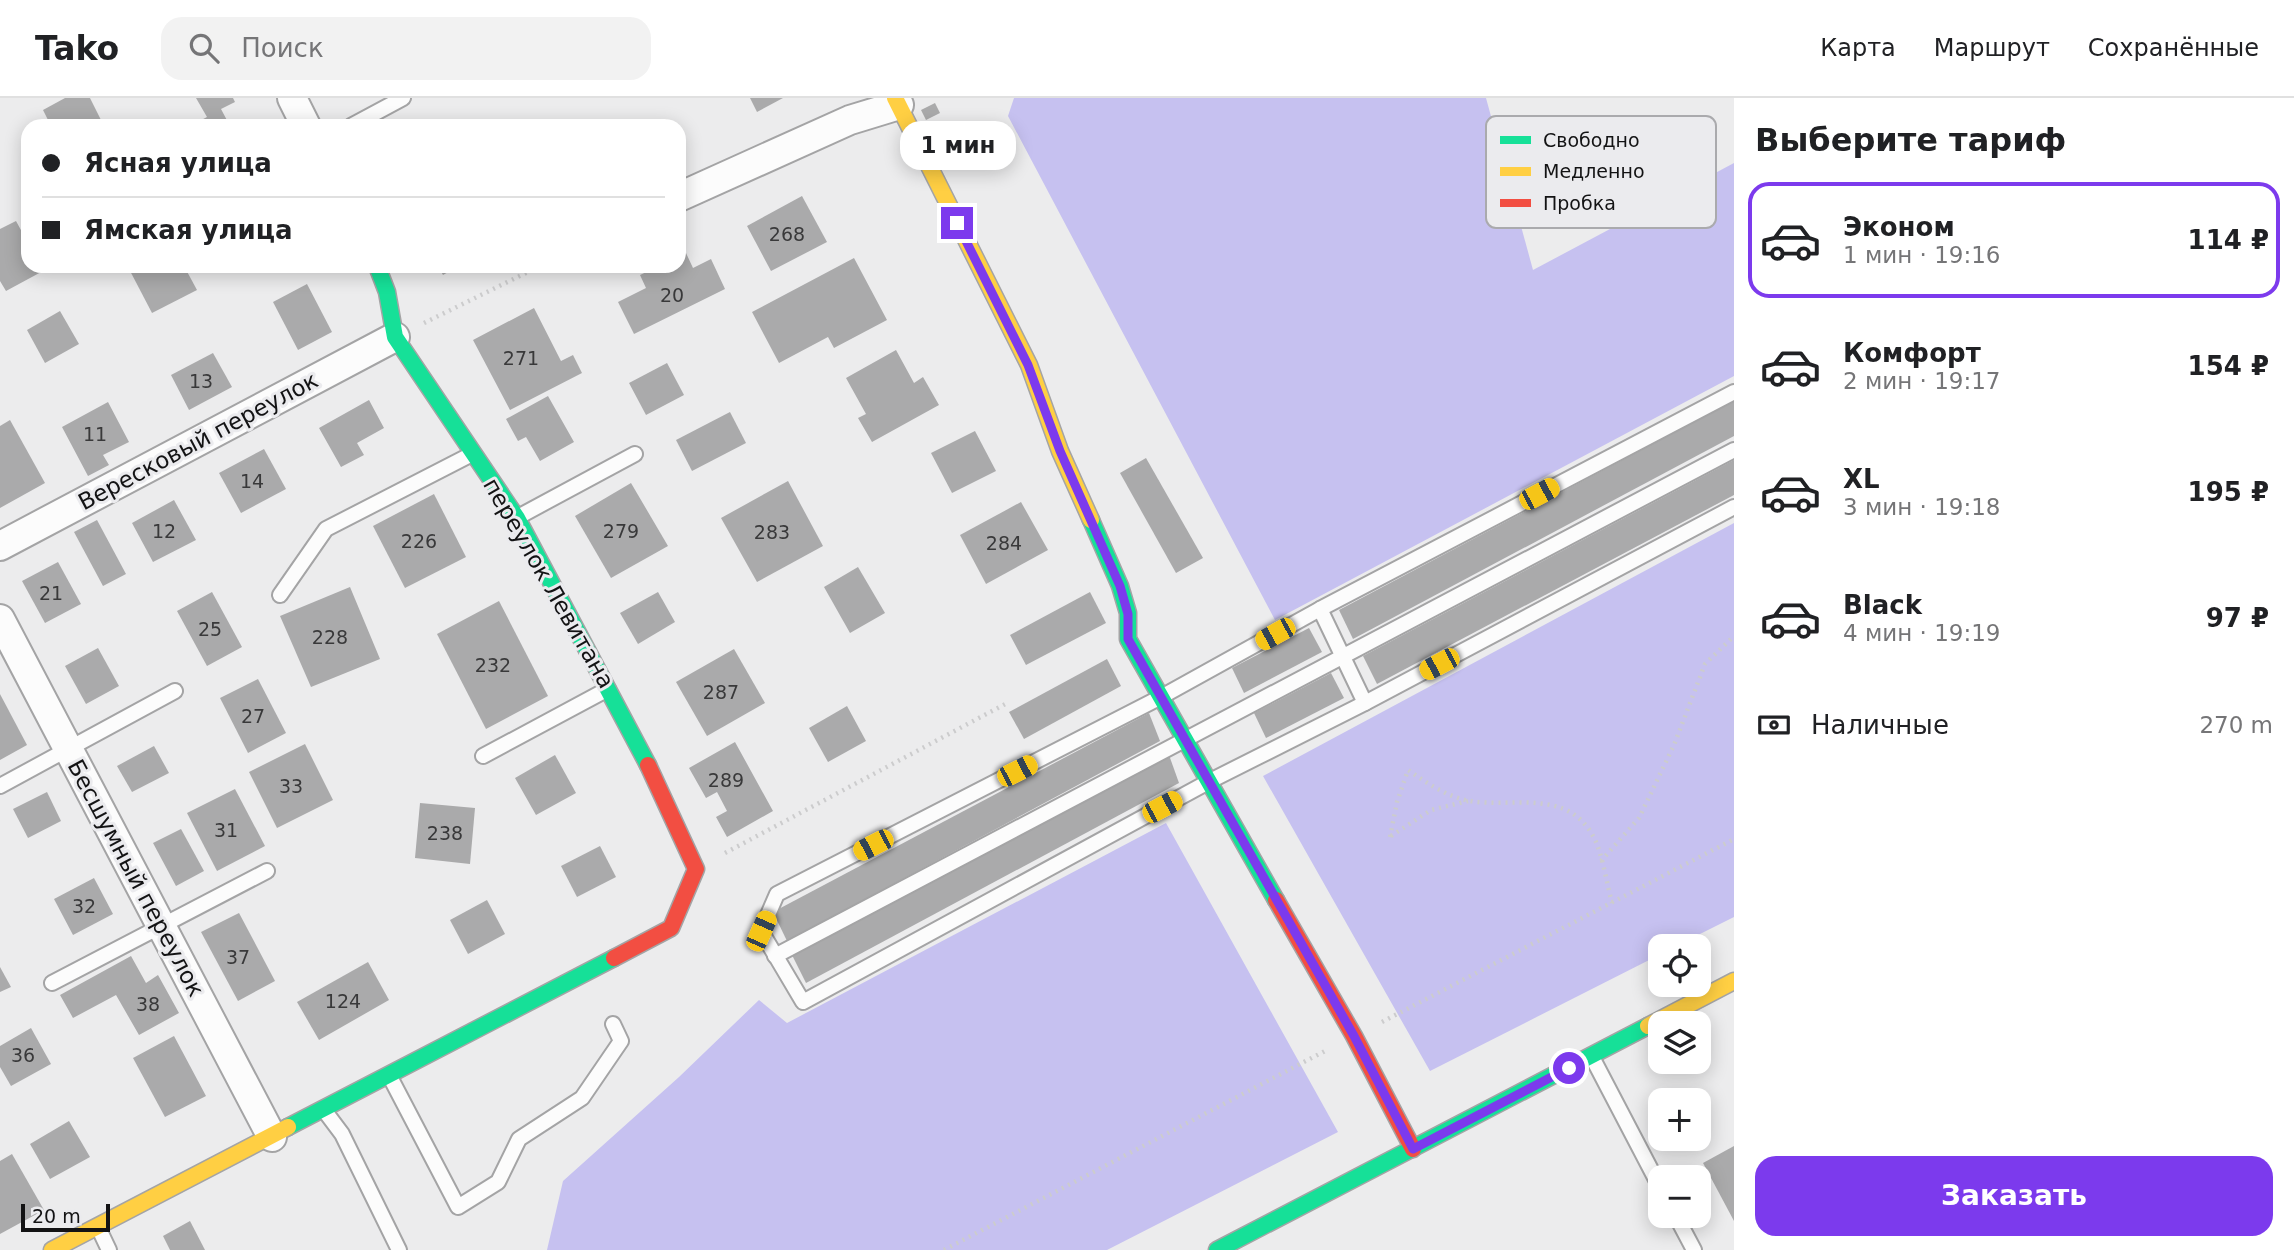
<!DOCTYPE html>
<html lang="ru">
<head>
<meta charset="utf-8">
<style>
  body { margin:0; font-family:"DejaVu Sans",sans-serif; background:#f2f2f2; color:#202124; height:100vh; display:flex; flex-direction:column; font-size:26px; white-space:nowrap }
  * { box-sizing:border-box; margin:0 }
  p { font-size:23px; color:#757577 }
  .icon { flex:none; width:38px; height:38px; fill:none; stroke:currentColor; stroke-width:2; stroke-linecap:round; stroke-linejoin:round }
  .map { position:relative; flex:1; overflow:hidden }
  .side { display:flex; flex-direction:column; background:#fff; width:560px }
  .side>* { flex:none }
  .guide { position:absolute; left:21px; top:21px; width:665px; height:154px; border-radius:21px; box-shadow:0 4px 18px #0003; display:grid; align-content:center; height:154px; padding:0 21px; background:#fff }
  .tools { position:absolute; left:1648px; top:836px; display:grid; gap:14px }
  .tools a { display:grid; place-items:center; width:63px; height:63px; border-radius:14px; background:#fff; box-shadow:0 4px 18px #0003; font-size:35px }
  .scale { position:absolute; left:21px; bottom:18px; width:89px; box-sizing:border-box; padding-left:7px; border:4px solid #131314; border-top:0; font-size:19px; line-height:24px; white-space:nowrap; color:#131314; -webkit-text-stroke:5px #ebebee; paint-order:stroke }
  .end { position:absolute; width:32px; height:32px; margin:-16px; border:9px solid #7c3aed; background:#fff; box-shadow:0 0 0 4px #fff }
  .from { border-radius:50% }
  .bubble { position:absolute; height:49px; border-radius:21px; background:#fff; box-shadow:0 4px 18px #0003; font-size:23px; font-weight:700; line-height:49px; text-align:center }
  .car { position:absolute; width:21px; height:42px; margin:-21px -10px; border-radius:9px; box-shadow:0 0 5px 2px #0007; background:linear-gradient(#f5c518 24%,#345 0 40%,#f5c518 0 76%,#345 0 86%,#f5c518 0) }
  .guide b { display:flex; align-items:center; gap:24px; height:66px; font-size:26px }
  .guide b+b { border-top:2px solid #e0e0e0 }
  .guide i { width:18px; height:18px; background:#202124 }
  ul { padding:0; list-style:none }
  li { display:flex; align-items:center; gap:21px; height:116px; margin:0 14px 10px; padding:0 7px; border:4px solid transparent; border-radius:21px }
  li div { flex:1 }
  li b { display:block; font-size:26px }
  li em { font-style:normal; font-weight:700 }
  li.on { border-color:#7c3aed }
  li>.icon { width:63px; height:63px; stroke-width:1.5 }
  h2 { padding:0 21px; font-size:32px; line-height:84px }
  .pay { display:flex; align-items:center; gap:18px; height:77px; padding:0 21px; font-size:26px }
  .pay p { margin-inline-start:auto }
  .action { display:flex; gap:14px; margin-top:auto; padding:14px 21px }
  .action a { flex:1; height:80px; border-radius:21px; background:#7c3aed; color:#fff; font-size:28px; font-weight:700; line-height:80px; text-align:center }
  header { display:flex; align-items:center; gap:42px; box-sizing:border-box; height:98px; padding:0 35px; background:#fff; border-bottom:2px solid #e0e0e0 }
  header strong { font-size:33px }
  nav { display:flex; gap:38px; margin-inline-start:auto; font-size:24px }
  .search { width:490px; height:63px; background:#f2f2f2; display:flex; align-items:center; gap:18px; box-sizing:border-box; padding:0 24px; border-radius:21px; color:#757577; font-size:26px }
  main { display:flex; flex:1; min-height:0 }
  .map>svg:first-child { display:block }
  .forest { fill:#c6c1f0 }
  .building { fill:#aaaaab }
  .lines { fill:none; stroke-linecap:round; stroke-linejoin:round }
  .lane-casing { stroke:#a4a4a5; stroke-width:18 }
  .street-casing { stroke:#a4a4a5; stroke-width:32 }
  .fast-casing { stroke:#a4a4a5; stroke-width:19 }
  .slow-casing { stroke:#a4a4a5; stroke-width:19 }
  .jam-casing { stroke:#a4a4a5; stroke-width:19 }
  .path { stroke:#cccccd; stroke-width:4.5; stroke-dasharray:2 5; stroke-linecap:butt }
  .lane { stroke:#fcfcfc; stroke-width:14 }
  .street { stroke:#fcfcfc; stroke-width:28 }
  .fast { stroke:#16e098; stroke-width:16 }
  .slow { stroke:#ffcf43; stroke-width:16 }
  .jam { stroke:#f24e42; stroke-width:16 }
  .route { stroke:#7c3aed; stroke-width:9 }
  .labels { text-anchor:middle; stroke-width:6; stroke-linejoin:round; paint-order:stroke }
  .number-label { font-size:19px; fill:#39393a }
  .street-label { font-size:23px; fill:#131314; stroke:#ebebee }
  .key { fill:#ebebee; stroke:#aaaaad; stroke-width:2 }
  .key-label { font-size:19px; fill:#131314 }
</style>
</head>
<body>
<header>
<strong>Tako</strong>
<div class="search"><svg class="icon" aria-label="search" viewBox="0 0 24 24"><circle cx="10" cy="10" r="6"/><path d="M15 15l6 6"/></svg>Поиск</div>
<nav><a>Карта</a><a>Маршрут</a><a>Сохранённые</a></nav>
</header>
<main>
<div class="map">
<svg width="1734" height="1152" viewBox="0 0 1734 1152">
  <rect width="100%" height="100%" fill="#ececed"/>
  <!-- forest -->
  <g class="forest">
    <polygon points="1014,0 1486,0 1533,172 1734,65 1734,278 1275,522 1008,18"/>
    <polygon points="1734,425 1734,819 1674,849 1661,849 1661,856 1430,973 1263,678"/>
    <polygon points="1166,725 1338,1034 1107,1152 547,1152 563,1083 679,979 759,902 787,925"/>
  </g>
  <!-- building -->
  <g class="building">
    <polygon points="65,0 90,0 103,26 99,28 51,28 43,12"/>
    <polygon points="196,0 233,0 235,4 221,11 230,28 190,28 207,19"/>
    <polygon points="750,0 783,0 757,14"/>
    <polygon points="935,5 940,15 926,22 921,12"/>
    <polygon points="666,21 670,28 653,28"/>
    <polygon points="802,98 827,144 771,173 747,128"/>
    <polygon points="16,123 28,145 28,168 40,168 43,173 6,193 0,183 0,131"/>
    <polygon points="686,155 693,170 711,161 725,191 634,236 618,204 646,190 640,177 659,168 679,168 679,158"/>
    <polygon points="854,160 887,222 834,250 828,239 779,265 752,214"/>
    <polygon points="130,168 184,168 197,192 152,215 128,169"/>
    <polygon points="438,168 459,168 443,177"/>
    <polygon points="307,186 332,234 298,252 273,204"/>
    <polygon points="534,210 561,263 573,257 582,275 510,312 473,242"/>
    <polygon points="60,213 79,246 45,265 27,232"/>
    <polygon points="896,252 914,285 923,279 939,307 872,344 858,320 866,316 846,280"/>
    <polygon points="213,255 232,289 189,312 171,277"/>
    <polygon points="667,265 684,297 646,317 629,285"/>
    <polygon points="548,298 574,344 540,363 526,339 518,343 506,321"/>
    <polygon points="369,302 384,330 357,345 364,357 341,369 319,330"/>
    <polygon points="1734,303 1734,338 1353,541 1339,512"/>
    <polygon points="108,304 129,344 103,357 109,367 88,378 62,329"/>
    <polygon points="730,314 746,345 692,373 676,342"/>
    <polygon points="10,322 45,385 0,410 0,328"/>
    <polygon points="975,333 996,373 952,395 931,355"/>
    <polygon points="264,351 286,391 241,415 219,375"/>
    <polygon points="1146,360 1203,460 1176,475 1120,375"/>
    <polygon points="1734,362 1734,397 1377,586 1363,558"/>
    <polygon points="788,383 823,448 757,484 721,420"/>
    <polygon points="631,385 668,448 611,480 575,418"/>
    <polygon points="434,396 466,459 405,490 373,428"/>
    <polygon points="174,402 196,442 153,464 132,425"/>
    <polygon points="1021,404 1048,452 986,486 960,437"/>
    <polygon points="97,422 126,476 103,488 74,434"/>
    <polygon points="58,464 81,506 45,525 22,483"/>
    <polygon points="858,469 885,515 850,535 824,489"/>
    <polygon points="350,489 380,561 311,589 280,518"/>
    <polygon points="212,494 242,549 207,568 177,513"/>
    <polygon points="658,494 675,524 638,546 620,515"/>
    <polygon points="1090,494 1106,525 1026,567 1010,537"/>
    <polygon points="499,503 548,598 486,631 437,536"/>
    <polygon points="1309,530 1322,554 1244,595 1232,570"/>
    <polygon points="98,550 119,588 86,606 65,568"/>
    <polygon points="734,551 765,605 707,638 676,584"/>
    <polygon points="1107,561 1121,588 1024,641 1009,614"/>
    <polygon points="1331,575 1344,600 1266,640 1254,615"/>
    <polygon points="258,581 286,635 248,655 220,600"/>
    <polygon points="0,596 27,647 0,662"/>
    <polygon points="847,608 866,643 828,664 809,630"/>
    <polygon points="1149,615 1160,643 787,843 773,814"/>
    <polygon points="735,644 773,713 727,739 716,719 727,713 717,694 706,700 689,670"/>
    <polygon points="305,646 333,702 277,730 249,674"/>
    <polygon points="154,648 169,675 132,694 117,668"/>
    <polygon points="555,657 576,695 536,717 515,680"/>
    <polygon points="1169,657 1179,685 806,885 792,857"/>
    <polygon points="235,691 265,748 217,773 187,715"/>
    <polygon points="47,694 61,723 28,740 13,711"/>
    <polygon points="420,705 475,710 470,766 415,760"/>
    <polygon points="181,731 204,773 176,788 153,745"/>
    <polygon points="600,748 616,779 577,799 561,768"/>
    <polygon points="94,780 113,816 73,837 54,801"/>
    <polygon points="487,802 505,836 468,856 450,822"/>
    <polygon points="239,815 275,883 238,903 201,834"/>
    <polygon points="131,858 146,885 158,877 179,915 139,937 116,897 73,920 60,897"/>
    <polygon points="368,864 389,902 319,942 297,904"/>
    <polygon points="0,869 11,889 0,894"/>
    <polygon points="31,930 51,966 11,988 0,969 0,948"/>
    <polygon points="174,938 206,998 165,1019 133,960"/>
    <polygon points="69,1023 90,1059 50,1081 30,1046"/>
    <polygon points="1734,1048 1734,1123 1703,1065"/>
    <polygon points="12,1056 44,1112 0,1136 0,1063"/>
    <polygon points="190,1123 205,1152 170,1152 163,1138"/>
  </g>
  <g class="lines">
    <defs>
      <g id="lane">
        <polyline points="351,28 403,0"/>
        <polyline points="1734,294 1320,511 1161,599 777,796 761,833 803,904 1210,683 1365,605 1734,409"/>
        <polyline points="518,419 635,356"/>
        <polyline points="280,497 326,431 472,356"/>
        <polyline points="1320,511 1365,605"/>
        <polyline points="483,658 608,591"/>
        <polyline points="0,688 175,593"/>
        <polyline points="775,858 1734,352"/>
        <polyline points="52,885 267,773"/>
        <polyline points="1592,959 1661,1091"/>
        <polyline points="389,977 458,1109 498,1084 519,1041 582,1000 621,943 613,926"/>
        <polyline points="324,1012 342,1036 399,1152"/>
        <polyline points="1676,1118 1694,1152"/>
        <polyline points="99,1131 109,1152"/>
      </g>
      <g id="street">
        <polyline points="292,0 306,28"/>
        <polyline points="679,99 850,22 899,7"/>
        <polyline points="0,448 395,239"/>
        <polyline points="0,521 272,1039"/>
      </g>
      <g id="fast">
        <polyline points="377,168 387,194 395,239 517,420 648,667"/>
        <polyline points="1091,422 1120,488 1128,515 1128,541 1276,802"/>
        <polyline points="288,1029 614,860"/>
        <polyline points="1217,1152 1648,928"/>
      </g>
      <g id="slow">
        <polyline points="895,0 1029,267 1060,353 1091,422"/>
        <polyline points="1648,928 1734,883"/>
        <polyline points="52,1152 288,1029"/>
      </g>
      <g id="jam">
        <polyline points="1276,802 1354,938 1413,1051"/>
        <polyline points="614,860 671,830 696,771 648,667"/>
      </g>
    </defs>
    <!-- lane casing -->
    <use href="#lane" class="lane-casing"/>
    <!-- street casing -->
    <use href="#street" class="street-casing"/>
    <!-- fast casing -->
    <use href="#fast" class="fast-casing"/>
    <!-- slow casing -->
    <use href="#slow" class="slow-casing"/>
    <!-- jam casing -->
    <use href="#jam" class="jam-casing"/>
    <!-- path -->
    <g class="path">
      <polyline points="424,225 540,168"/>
      <polyline points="1391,738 1431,712 1468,703"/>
      <path d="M1390,739L1397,704L1408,672C1427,685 1447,699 1470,703C1512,710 1567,690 1593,738C1602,753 1607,787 1612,805"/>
      <polyline points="725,755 1009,604"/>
      <polyline points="1601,763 1639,720 1674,647 1705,566 1734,538"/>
      <polyline points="1382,924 1734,741"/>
      <polyline points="944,1152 1325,953"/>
    </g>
    <!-- lane -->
    <use href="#lane" class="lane"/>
    <!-- street -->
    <use href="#street" class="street"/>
    <!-- fast -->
    <use href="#fast" class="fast"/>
    <!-- slow -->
    <use href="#slow" class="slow"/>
    <!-- jam -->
    <use href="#jam" class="jam"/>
  </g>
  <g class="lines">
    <!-- route -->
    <polyline class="route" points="957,125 1028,267 1060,353 1120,488 1128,516 1128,541 1354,938 1413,1051 1569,970"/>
  </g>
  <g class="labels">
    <!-- number labels -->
    <g class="number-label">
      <text x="787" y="143">268</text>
      <text x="672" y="204">20</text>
      <text x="521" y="267">271</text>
      <text x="201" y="290">13</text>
      <text x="95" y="343">11</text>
      <text x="252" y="390">14</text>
      <text x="164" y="440">12</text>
      <text x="621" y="440">279</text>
      <text x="772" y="441">283</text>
      <text x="419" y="450">226</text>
      <text x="1004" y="452">284</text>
      <text x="51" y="502">21</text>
      <text x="210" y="538">25</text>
      <text x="330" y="546">228</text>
      <text x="493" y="574">232</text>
      <text x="721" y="601">287</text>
      <text x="253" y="625">27</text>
      <text x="726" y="689">289</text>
      <text x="291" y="695">33</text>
      <text x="226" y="739">31</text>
      <text x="445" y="742">238</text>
      <text x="84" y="815">32</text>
      <text x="238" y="866">37</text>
      <text x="343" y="910">124</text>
      <text x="148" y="913">38</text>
      <text x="23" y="964">36</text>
    </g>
    <!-- street labels -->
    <g class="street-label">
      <text transform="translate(198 343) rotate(-28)" y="8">Вересковый переулок</text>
      <text transform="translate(549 485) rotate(60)" y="8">переулок Левитана</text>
      <text transform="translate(136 780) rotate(62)" y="8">Бесшумный переулок</text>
    </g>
  </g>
  <!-- legend -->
  <rect x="1486" y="18" width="230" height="112" rx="10" class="key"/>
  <rect x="1500" y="38" width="31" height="8" fill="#16e098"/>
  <rect x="1500" y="69" width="31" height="9" fill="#ffcf43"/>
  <rect x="1500" y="101" width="31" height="8" fill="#f24e42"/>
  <g class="key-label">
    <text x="1543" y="49">Свободно</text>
    <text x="1543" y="80">Медленно</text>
    <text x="1543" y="112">Пробка</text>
  </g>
</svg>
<div class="tools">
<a><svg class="icon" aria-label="locate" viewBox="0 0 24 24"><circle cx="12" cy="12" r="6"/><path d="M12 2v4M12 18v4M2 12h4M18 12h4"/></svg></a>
<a><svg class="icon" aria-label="layers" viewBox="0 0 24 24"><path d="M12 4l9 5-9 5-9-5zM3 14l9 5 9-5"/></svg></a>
<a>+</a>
<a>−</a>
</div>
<div class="scale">20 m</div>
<i class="end from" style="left:1569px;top:970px"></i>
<i class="end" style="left:957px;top:125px"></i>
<div class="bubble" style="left:900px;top:23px;width:116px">1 мин</div>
<i class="car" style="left:1539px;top:396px;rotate:62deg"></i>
<i class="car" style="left:1275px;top:536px;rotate:241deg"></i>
<i class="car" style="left:1439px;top:566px;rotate:242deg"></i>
<i class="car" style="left:1017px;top:673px;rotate:63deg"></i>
<i class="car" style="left:1162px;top:709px;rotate:62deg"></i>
<i class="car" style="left:873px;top:747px;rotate:243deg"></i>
<i class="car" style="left:761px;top:833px;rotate:24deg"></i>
<div class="guide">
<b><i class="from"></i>Ясная улица</b>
<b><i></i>Ямская улица</b>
</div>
</div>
<section class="side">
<h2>Выберите тариф</h2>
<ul>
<li class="on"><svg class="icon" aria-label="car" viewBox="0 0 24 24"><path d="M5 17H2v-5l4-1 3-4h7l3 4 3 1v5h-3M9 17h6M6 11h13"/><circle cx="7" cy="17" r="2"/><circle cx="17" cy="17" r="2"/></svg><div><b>Эконом</b><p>1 мин · 19:16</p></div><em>114 ₽</em></li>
<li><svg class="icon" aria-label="car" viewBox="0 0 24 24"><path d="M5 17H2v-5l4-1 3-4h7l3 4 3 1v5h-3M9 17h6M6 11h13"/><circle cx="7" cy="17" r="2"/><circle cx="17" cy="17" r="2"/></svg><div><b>Комфорт</b><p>2 мин · 19:17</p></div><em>154 ₽</em></li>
<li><svg class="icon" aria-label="car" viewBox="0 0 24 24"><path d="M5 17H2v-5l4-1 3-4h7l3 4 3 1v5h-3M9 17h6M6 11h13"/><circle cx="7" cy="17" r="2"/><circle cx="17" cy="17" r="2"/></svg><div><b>XL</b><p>3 мин · 19:18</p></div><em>195 ₽</em></li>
<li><svg class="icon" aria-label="car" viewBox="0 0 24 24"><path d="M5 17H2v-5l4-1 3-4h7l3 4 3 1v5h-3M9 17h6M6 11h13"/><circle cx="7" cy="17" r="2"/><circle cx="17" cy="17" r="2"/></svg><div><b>Black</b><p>4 мин · 19:19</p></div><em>97 ₽</em></li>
</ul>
<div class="pay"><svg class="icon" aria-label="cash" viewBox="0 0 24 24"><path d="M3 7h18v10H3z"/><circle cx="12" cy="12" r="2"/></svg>Наличные<p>270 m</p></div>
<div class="action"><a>Заказать</a></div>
</section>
</main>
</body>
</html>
